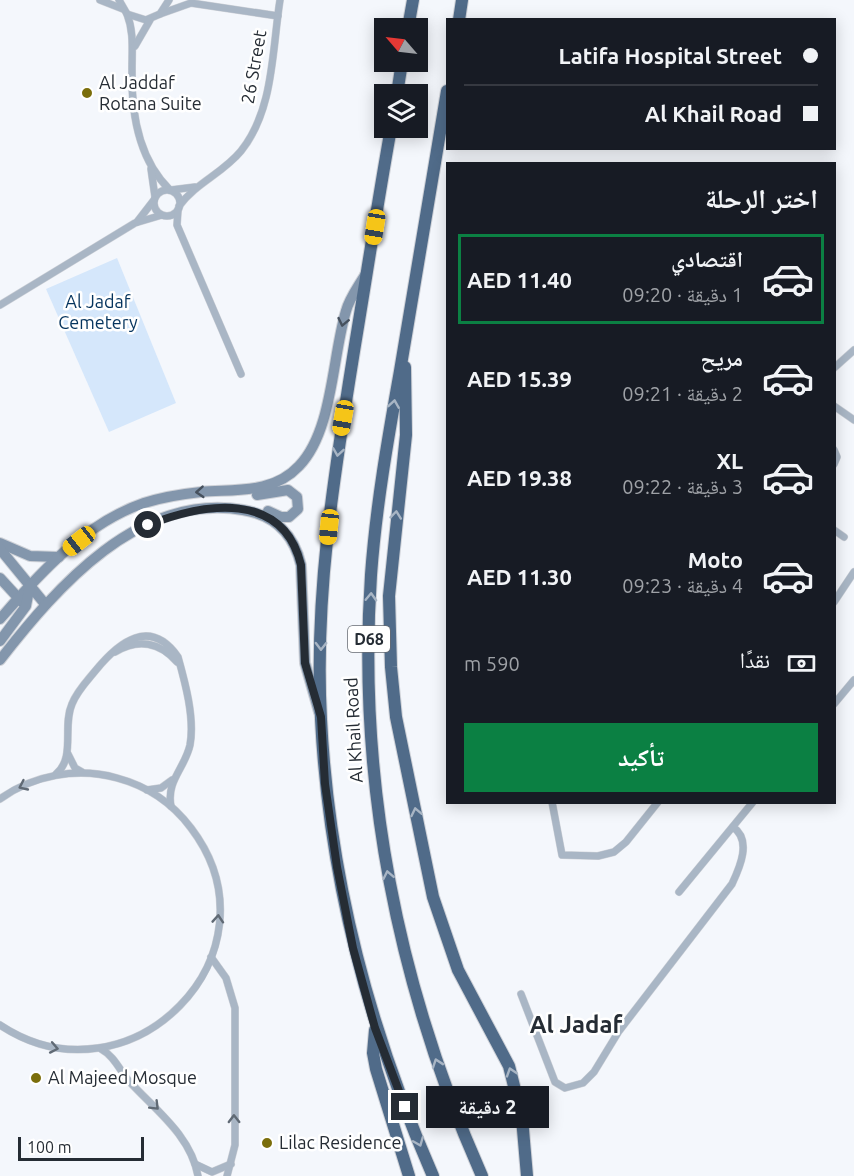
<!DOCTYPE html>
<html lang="ar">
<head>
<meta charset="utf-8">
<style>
  body { margin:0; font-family:Ubuntu,"Noto Naskh Arabic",sans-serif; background:#20242c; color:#f1f3f6; direction:rtl; height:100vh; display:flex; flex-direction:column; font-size:22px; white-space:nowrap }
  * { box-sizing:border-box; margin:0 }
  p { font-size:20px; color:#9ea1a6 }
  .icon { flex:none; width:33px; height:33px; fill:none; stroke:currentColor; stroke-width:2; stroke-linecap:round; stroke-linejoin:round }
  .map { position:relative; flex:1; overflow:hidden; direction:ltr }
  .details { position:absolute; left:446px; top:162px; width:390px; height:642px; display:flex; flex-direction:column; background:#171b24; border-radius:0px; box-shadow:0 3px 15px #0003; direction:rtl }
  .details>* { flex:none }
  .banner { position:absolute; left:446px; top:18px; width:390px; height:132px; border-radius:0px; box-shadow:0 3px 15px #0003; direction:rtl; display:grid; align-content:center; height:132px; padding:0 18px; background:#171b24 }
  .needle { width:39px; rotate:298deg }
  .buttons { position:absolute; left:374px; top:18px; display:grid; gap:12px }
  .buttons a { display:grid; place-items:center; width:54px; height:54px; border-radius:0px; background:#171b24; box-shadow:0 3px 15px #0003; font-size:30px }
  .scale { position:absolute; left:18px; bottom:15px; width:126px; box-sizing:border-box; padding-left:6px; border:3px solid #252c34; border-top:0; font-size:16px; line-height:21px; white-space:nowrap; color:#252c34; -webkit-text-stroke:4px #fff; paint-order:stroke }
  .end { position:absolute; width:27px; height:27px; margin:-14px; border:8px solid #252c34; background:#fff; box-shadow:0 0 0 3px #fff }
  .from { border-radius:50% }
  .bubble { position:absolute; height:42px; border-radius:0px; background:#171b24; box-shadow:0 3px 15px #0003; font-size:20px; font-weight:700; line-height:42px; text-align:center; direction:rtl }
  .car { position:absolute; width:18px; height:36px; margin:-18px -9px; border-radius:8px; box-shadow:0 0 4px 2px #0007; background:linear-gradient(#f5c518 24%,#345 0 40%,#f5c518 0 76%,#345 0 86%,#f5c518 0) }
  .banner b { display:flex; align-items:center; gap:21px; height:57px; font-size:22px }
  .banner b+b { border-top:2px solid #363941 }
  .banner i { width:15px; height:15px; background:#f1f3f6 }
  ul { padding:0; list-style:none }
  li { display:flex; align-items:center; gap:18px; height:90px; margin:0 12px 9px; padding:0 6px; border:3px solid transparent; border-radius:0px }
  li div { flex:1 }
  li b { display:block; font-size:22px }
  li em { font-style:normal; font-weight:700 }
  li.active { border-color:#0b8043 }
  li>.icon { width:54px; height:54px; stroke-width:1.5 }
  h2 { padding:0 18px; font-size:27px; line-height:72px }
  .pay { display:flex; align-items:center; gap:15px; height:66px; padding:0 18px; font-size:22px }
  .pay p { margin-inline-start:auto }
  .primary-button { display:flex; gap:12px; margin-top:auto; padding:12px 18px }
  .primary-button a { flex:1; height:69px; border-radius:0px; background:#0b8043; color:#fff; font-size:24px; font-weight:700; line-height:69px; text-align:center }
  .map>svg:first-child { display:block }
  .green { fill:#d5e7fb }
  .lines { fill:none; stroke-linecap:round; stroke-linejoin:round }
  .street-casing { stroke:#cfd2d8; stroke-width:8 }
  .secondary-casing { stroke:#cfd2d8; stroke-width:12 }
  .highway-casing { stroke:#cfd2d8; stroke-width:14 }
  .street { stroke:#a9b6c5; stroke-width:7 }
  .secondary { stroke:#8396ac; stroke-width:10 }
  .highway { stroke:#506b89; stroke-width:12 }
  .oneway { stroke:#46515e }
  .oneway2 { stroke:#a8b5c4 }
  .oneway3 { stroke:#606a75 }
  .route { stroke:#252c34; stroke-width:8 }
  .poi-dot { fill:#7b6e0b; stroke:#fff; stroke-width:2 }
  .labels { text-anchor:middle; stroke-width:5; stroke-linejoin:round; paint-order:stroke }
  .shield { fill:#fff; stroke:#666b71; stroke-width:1.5 }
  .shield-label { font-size:16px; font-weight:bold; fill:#252c34 }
  .street-label { font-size:18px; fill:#252c34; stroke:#fff }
  .poi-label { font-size:18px; fill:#252c34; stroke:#fff; text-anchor:start }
  .park-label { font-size:18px; fill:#05345e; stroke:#fff }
  .district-label { font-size:24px; font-weight:bold; fill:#252c34; stroke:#fff }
</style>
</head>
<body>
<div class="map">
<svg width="854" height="1176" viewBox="0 0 854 1176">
  <rect width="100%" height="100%" fill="#f4f7fc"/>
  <!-- green -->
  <polygon class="green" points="117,258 176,403 109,432 46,289"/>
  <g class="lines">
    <defs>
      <g id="street">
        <polyline points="100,0 123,9"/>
        <polyline points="119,0 127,14 146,20 160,14 169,0"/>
        <path d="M127,14C134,32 132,49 132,69C131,111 138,159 170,190"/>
        <polyline points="160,14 191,3 278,16"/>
        <polyline points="135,46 150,20"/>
        <polyline points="151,169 155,197"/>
        <circle cx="167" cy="203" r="13"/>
        <polyline points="171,190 195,187"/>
        <path d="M179,206C196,183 223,173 241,151C274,110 272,50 280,0"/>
        <polyline points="178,210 177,225 241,374"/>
        <polyline points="137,222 154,200"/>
        <polyline points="0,305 135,223 162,215"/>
        <polyline points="834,368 854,350"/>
        <polyline points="834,406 854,420"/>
        <polyline points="834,450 837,457 834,464"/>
        <polyline points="834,530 844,537"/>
        <polyline points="834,602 854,572"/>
        <path d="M115,652C138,638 160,642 177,662"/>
        <polyline points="834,704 854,680"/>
        <polyline points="68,754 75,768 82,772"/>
        <path d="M56,774C76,758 62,726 72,704C77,691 87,681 96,670C119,642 150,617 178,657C185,682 195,718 190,745C185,768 166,781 171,806"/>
        <polyline points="147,790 161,788 172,780"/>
        <path d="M0,799C33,775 77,767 117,778C147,786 173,804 191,828C286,953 130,1111 0,1025"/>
        <polyline points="552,802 562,855 598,856 614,852 626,842 658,802"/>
        <polyline points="679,892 753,802"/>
        <polyline points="211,957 226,978 235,1008 235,1145 227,1176"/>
        <path d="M521,994L555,1082L565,1088L583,1083L594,1072L619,1031L732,884C740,867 752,840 733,827"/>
        <path d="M101,1049C114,1056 119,1069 128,1080C154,1109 191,1135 198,1176"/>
        <polyline points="195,1164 212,1172 231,1164"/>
      </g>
      <g id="secondary">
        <polyline points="257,495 288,490 297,497 298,509 289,517 281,517 268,511"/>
        <polyline points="0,543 30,556 59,557"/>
        <polyline points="0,549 45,604"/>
        <polyline points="0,578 22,602"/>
        <path d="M0,619C39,574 85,523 144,503C163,497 182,494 201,492C236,489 273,494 299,466C333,431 332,357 346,311C349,299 358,287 365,275"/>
        <polyline points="0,641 26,606 30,585"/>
        <path d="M0,660C57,587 139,492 243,510C275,515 294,535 301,565L305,663L319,712"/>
      </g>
      <g id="highway">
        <polyline points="459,20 462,0"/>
        <polyline points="408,28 413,0"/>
        <path d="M447,91C431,184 415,277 400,371C388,438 376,506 371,575C357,782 398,987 482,1176"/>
        <polyline points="397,94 402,62"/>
        <path d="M391,128C378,200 367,273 355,345C335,469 314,594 321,719C329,879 369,1030 433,1176"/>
        <polyline points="405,367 406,435 389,596 391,667 396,717 433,897 458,970 509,1066 522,1118 527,1176"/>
        <polyline points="375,1030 373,1053 376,1069 409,1176"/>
      </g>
    </defs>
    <!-- street casing -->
    <use href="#street" class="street-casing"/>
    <!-- secondary casing -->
    <use href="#secondary" class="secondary-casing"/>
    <!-- highway casing -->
    <use href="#highway" class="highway-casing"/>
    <!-- street -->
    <use href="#street" class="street"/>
    <!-- secondary -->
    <use href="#secondary" class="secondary"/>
    <!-- highway -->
    <use href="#highway" class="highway"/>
  </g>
  <!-- one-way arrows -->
  <defs><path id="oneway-chevron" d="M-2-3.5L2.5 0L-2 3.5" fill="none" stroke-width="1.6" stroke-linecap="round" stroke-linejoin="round" transform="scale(1.5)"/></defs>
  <g class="oneway">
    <use href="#oneway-chevron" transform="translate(343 322) rotate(102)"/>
    <use href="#oneway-chevron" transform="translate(200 492) rotate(176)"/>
  </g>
  <g class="oneway2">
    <use href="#oneway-chevron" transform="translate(394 404) rotate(-81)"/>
    <use href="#oneway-chevron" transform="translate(338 452) rotate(99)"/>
    <use href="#oneway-chevron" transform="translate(396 515) rotate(-84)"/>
    <use href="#oneway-chevron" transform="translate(371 597) rotate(-88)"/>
    <use href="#oneway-chevron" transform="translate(321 646) rotate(91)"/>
    <use href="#oneway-chevron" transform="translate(416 812) rotate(-102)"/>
    <use href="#oneway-chevron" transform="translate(388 875) rotate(-101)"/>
    <use href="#oneway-chevron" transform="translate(437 1063) rotate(-109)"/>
    <use href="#oneway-chevron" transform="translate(511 1072) rotate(-108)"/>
    <use href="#oneway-chevron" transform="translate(419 1142) rotate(68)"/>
  </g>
  <g class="oneway3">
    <use href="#oneway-chevron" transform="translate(23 786) rotate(155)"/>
    <use href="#oneway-chevron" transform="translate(218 919) rotate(-86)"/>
    <use href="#oneway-chevron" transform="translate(54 1048) rotate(11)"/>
    <use href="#oneway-chevron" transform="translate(155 1106) rotate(45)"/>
    <use href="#oneway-chevron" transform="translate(234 1119) rotate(-91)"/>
  </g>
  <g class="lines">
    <!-- route -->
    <path class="route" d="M148,525C204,503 283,490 301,565L305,663L321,717L325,784L337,867L353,948L375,1028L405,1107"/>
  </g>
  <!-- markers -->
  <g class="poi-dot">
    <circle cx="87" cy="93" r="6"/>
    <circle cx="36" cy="1078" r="6"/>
    <circle cx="267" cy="1143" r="6"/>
  </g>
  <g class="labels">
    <!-- shield labels -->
    <rect class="shield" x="348" y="626" width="42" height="26" rx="4.5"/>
    <g class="shield-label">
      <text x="369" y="645">D68</text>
    </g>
    <!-- street labels -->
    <g class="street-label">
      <text transform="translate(254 67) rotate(-80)" y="6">26 Street</text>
      <text transform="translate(354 730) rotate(-93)" y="6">Al Khail Road</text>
    </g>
    <!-- poi labels -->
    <g class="poi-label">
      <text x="99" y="89">Al Jaddaf<tspan x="99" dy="21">Rotana Suite</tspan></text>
      <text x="48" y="1084">Al Majeed Mosque</text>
      <text x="279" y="1149">Lilac Residence</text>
    </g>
    <!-- park labels -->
    <g class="park-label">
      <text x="98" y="308">Al Jadaf<tspan x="98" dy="21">Cemetery</tspan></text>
    </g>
    <!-- district labels -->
    <g class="district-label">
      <text x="576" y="1033">Al Jadaf</text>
    </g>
  </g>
</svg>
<div class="buttons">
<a><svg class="needle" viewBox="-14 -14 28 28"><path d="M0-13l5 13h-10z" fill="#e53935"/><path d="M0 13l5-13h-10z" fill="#9ea1a6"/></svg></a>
<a><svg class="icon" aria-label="layers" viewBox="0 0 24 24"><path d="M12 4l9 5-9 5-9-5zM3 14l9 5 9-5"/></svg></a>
</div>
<div class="scale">100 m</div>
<i class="end from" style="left:148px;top:525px"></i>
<i class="end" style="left:405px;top:1107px"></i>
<div class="bubble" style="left:426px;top:1086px;width:123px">2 دقيقة</div>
<i class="car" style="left:375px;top:227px;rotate:189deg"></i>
<i class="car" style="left:343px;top:418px;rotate:190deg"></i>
<i class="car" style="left:329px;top:527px;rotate:186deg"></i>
<i class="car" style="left:79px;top:541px;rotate:232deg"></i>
<div class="banner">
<b><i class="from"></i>Latifa Hospital Street</b>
<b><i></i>Al Khail Road</b>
</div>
<section class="details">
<h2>اختر الرحلة</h2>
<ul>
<li class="active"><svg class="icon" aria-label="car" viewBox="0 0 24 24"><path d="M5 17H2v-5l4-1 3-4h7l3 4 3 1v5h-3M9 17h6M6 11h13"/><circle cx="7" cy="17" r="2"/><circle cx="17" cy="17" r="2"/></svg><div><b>اقتصادي</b><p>1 دقيقة · 09:20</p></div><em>AED 11.40</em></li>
<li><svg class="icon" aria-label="car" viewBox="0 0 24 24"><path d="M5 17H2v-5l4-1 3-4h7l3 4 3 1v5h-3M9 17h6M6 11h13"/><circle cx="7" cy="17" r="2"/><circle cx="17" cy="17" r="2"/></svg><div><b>مريح</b><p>2 دقيقة · 09:21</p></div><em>AED 15.39</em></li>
<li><svg class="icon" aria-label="car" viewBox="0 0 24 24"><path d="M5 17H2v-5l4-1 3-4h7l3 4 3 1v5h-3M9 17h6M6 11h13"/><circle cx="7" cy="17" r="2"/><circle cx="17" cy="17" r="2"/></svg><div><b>XL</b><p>3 دقيقة · 09:22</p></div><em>AED 19.38</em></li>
<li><svg class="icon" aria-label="car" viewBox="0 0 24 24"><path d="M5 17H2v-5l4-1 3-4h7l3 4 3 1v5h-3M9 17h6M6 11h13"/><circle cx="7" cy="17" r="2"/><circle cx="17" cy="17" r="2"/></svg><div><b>Moto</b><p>4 دقيقة · 09:23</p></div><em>AED 11.30</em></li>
</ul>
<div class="pay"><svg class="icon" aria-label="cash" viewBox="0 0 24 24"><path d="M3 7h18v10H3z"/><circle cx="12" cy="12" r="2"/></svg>نقدًا<p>590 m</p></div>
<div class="primary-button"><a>تأكيد</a></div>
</section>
</div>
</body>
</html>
